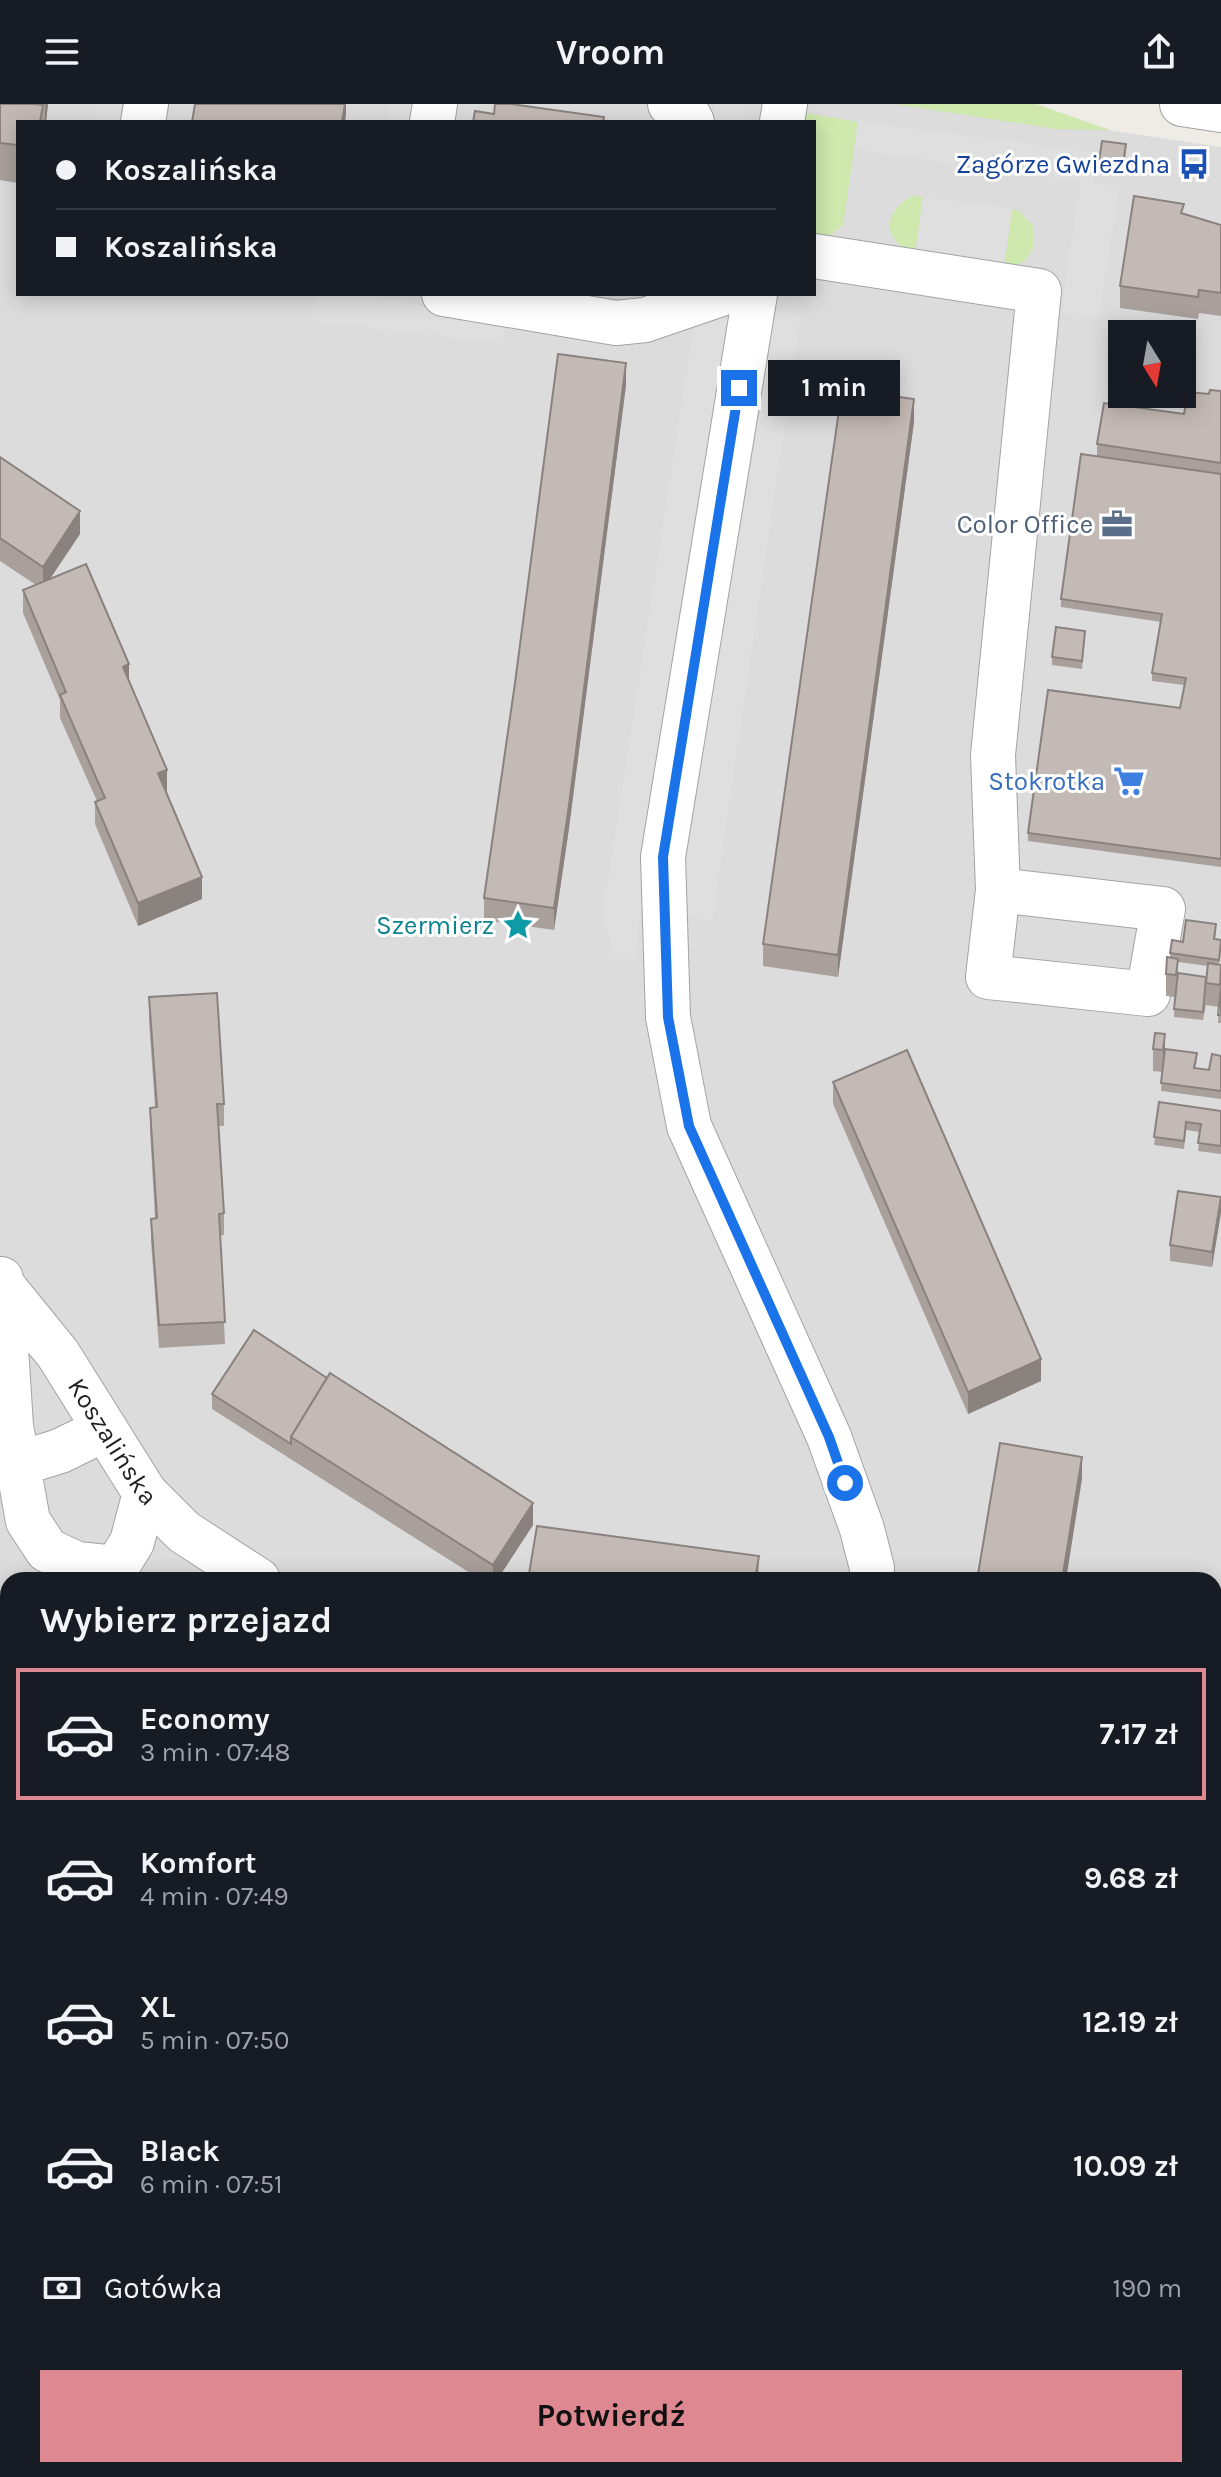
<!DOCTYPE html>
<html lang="pl">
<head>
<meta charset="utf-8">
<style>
  body { margin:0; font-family:Karla,sans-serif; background:#242831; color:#f1f3f6; height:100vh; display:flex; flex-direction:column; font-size:30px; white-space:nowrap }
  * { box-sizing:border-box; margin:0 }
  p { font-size:26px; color:#9ea1a6 }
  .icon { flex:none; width:44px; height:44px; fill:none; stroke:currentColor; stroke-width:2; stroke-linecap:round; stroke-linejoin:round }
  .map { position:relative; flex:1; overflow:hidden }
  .sheet { position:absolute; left:0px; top:1468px; width:1222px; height:906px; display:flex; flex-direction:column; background:#171b24; border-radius:24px 24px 0 0; box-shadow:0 4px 20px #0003 }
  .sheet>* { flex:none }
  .top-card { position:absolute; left:16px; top:16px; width:800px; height:176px; border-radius:0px; box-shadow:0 4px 20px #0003; display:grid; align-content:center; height:176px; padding:0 40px; background:#171b24 }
  .needle { width:52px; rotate:169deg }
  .tools { position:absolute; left:1108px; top:216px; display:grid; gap:16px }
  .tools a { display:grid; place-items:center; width:88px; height:88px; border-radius:0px; background:#171b24; box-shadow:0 4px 20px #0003; font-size:40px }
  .end { position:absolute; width:36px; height:36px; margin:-18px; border:10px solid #1a73e8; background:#fff; box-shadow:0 0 0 4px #fff }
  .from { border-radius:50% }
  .bubble { position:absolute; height:56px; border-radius:0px; background:#171b24; box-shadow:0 4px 20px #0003; font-size:26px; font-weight:700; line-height:56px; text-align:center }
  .top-card b { display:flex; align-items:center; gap:28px; height:76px; font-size:30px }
  .top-card b+b { border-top:2px solid #363941 }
  .top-card i { width:20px; height:20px; background:#f1f3f6 }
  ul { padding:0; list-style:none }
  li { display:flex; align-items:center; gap:24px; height:132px; margin:0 16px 12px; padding:0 24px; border:4px solid transparent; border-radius:0px }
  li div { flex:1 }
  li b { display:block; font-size:30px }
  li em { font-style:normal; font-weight:700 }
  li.selected { border-color:#de8891 }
  li>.icon { width:72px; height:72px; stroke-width:1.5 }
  h2 { padding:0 40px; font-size:36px; line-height:96px }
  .pay { display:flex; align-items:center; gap:20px; height:88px; padding:0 40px; font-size:30px }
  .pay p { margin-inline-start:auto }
  .button { display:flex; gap:16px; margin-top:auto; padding:16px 40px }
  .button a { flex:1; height:92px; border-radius:0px; background:#de8891; color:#111; font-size:32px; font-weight:700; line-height:92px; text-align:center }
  header { display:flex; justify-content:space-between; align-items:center; height:104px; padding:0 40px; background:#171b24; font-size:36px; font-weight:700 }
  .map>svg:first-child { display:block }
  .residential { fill:#dddcdc; fill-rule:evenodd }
  .education { fill:#fefcdf }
  .religious { fill:#cdcdcd }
  .grass { fill:#cee8ad }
  .park { fill:#c4f8c4 }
  .parking { fill:#dfdfdf }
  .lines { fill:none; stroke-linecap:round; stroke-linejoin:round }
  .minor-casing { stroke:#a3a3a3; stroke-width:46 }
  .minor { stroke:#fff; stroke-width:44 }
  .wall { fill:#a9a09c; fill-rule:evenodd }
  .shaded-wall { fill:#89827f }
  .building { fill:#c4bab5; stroke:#89827f; stroke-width:2 }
  .route { stroke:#1a73e8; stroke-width:10 }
  .labels { text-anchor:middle; stroke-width:6; stroke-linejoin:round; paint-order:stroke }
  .transit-label { font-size:26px; fill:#164399; stroke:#fff; text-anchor:end }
  .service-label { font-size:26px; fill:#4e5e75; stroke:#fff; text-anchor:end }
  .shop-label { font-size:26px; fill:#366cbe; stroke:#fff; text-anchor:end }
  .culture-label { font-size:26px; fill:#0d838f; stroke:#fff; text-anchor:end }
  .street-label { font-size:26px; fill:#1f1f1f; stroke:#fff }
</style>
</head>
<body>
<header><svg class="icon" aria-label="menu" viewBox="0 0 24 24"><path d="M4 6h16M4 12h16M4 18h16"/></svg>Vroom<svg class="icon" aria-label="share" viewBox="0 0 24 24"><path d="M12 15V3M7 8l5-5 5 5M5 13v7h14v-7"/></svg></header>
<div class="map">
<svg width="1221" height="2373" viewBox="0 0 1221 2373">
  <rect width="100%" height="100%" fill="#efebe5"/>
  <!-- residential -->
  <path class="residential" d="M0,0H934L1221,43V2373H0ZM18,18H814V190H18ZM1122,230H1182V290H1122ZM8,1476H1214V2366H8Z"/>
  <!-- education -->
  <polygon class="education" points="1221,1901 1221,2123 1214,2115 1214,1944"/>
  <!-- religious -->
  <polygon class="religious" points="0,2055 8,2066 8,2366 100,2366 96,2373 0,2373"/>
  <!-- grass -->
  <g class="grass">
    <polygon points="894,0 1036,0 1110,26 1056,25"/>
    <path d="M801,8L858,18L843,121C834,129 826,135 814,133V18H800Z"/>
    <path d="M912,92L923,93L915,150C883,137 881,109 912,92Z"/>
    <path d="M1012,105L1019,107L1033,122C1038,145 1028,163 1004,163Z"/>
  </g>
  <!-- park -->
  <polygon class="park" points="941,2366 1056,2366 1072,2373 940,2373"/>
  <!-- parking -->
  <g class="parking">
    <polygon points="96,0 126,0 124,18 94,18"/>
    <polygon points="390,0 420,0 417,18 388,18"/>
    <polygon points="715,0 745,0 743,18 712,18"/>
    <polygon points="858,18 1097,49 1093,79 1119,83 1099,213 1061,208 1081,78 854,45"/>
    <polygon points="923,93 1012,105 1003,163 915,150"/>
    <polygon points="316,190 358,190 507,216 502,239 311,217"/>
    <polygon points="729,209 658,647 635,855 615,855 603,810 693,226"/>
    <polygon points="771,209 801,210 712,816 677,812"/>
  </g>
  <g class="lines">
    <defs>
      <g id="minor">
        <polyline points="670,0 686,7 692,18"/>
        <polyline points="1182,0 1221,6"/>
        <polyline points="143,18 146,0"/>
        <polyline points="432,18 435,0"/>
        <polyline points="782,18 785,0"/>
        <polyline points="814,152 1039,187 993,651 998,786 988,873 1148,890 1163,805 998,786"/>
        <polyline points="444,190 616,219 645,216 721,190"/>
        <polyline points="755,190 663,753 668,913 689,1022 829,1333 862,1425 872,1464 872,1476"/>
        <path id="s1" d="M1,1175L2,1181L58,1250L145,1389L184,1428L258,1476"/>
        <polyline points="2,1181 11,1322 28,1417 47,1446 77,1460 116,1464 132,1438 145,1389"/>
        <polyline points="18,1360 60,1347 105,1325"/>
        <polyline points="125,2373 129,2366"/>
      </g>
    </defs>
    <!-- minor casing -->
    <use href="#minor" class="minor-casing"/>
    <!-- minor -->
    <use href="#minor" class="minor"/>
  </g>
  <!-- wall -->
  <g class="wall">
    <polygon points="0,0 48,0 46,18 18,18 17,79 0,76"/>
    <polygon points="1126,48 1123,69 1099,66 1099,58"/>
    <polygon points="1184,110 1221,121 1221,212 1199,209 1198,215 1120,204 1120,182"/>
    <polygon points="626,281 569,724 554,826 484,816 484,794"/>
    <polygon points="1221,287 1221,763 1028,737 1028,729 1180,604 1184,581 1152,577 1152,569 1161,518 1061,503 1061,495 1097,352 1097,340 1184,310 1209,290"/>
    <polygon points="914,318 838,873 763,862 763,840"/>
    <polygon points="0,353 80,430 50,475 129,577 202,795 138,822 95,720 95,698 97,697 60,614 60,596 23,509 23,486 36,481 0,457"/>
    <polygon points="1085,535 1082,565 1052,561 1052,553"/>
    <path d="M1216,828L1215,835L1221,849L1219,860L1221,861V919H1218L1219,903L1206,901L1203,916L1174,913L1175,893L1166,892V870L1170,854V849L1183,838ZM1178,858L1208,862L1206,873L1178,869Z"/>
    <polygon points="149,893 224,1000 224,1022 219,1022 224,1109 224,1131 220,1132 225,1240 159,1244 151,1137 151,1115 155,1114 150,1026 150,1004 155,1003 149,916"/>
    <polygon points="1153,945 1165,945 1197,957 1195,964 1209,966 1221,952 1221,995 1161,987 1162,968 1153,967"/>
    <polygon points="833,978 1041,1277 968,1310 833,1000"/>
    <polygon points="1159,998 1221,1007 1221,1050 1198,1047 1200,1028 1186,1026 1184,1045 1154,1041"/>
    <polygon points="1221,1108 1212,1163 1170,1157 1170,1141"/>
    <polygon points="212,1290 533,1421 497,1476 481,1476 212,1305"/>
  </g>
  <!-- shaded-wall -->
  <g class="shaded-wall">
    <polygon points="45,0 48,0 46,18 45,18"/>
    <polygon points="345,0 346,0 346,11 345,18 342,18"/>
    <polygon points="18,37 18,75 17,79 17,41"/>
    <polygon points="626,259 626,281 569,724 554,826 554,804"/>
    <polygon points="914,295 914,318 838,873 838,851"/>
    <polygon points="80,407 80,430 43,485 43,463"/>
    <polygon points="129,560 129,582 123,563"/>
    <polygon points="167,666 167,688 158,669"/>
    <polygon points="202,773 202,795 138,822 138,799"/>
    <polygon points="1165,930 1165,953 1163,968 1163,946"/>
    <polygon points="1221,1093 1221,1108 1212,1163 1212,1148"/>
    <polygon points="1041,1255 1041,1277 968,1310 968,1288"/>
    <polygon points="1082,1353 1082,1375 1066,1476 1062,1476"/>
    <polygon points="533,1399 533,1421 497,1476 493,1476 493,1461"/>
    <polygon points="759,1452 758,1476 755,1476"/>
  </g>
  <!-- building -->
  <g class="building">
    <polygon points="0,0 33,0 43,1 40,18 18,18 17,41 0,39"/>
    <polygon points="195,0 345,0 342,18 192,18"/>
    <polygon points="495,0 511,0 604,13 603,18 473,18 475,7 494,10"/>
    <polygon points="1102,37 1126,40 1123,61 1099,58"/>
    <polygon points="1134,92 1184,100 1181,109 1221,121 1221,189 1199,186 1198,193 1120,182"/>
    <polygon points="558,250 626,259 569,701 554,804 484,794 515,579"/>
    <polygon points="842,285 914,295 838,851 763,840"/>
    <polygon points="1210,286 1221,287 1221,359 1097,340 1104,299 1184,310 1188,288 1209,290"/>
    <polygon points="1081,350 1221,370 1221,755 1028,729 1048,586 1180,604 1186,574 1152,569 1162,510 1061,495"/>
    <polygon points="0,353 80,407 43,463 0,434"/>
    <polygon points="86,460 129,560 123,563 167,666 158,669 202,773 138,799 95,698 105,694 60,591 66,588 23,486"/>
    <polygon points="1056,523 1085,527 1082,557 1052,553"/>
    <polygon points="1186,816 1216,820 1214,835 1221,836 1219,856 1170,849 1172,836 1183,838"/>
    <polygon points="1167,853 1178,855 1176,871 1166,870"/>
    <polygon points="1208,859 1221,861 1220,881 1206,879"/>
    <polygon points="1178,869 1206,873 1203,908 1174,905"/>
    <polygon points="1221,883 1221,911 1218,911"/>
    <polygon points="217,889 224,1000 217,1000 224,1109 219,1110 225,1218 159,1221 151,1115 157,1114 150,1004 157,1003 149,893"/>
    <polygon points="1155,929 1165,930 1163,946 1153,945"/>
    <polygon points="1165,945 1197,949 1194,964 1209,966 1212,950 1221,952 1221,987 1161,979"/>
    <polygon points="907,946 1041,1255 968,1288 833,978"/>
    <polygon points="1159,998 1221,1007 1221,1042 1198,1039 1201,1020 1186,1018 1184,1037 1154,1033"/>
    <polygon points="1178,1087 1221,1093 1212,1148 1170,1141"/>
    <polygon points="254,1226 327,1274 291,1333 291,1340 212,1290"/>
    <polygon points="330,1269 533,1399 493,1461 291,1333"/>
    <polygon points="1000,1339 1082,1353 1062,1476 977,1476"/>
    <polygon points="537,1422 759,1452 755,1476 528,1476"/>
  </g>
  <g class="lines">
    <!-- route -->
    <polyline class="route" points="739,284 663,753 668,913 689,1022 829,1333 845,1379"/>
  </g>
  <!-- icons -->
  <defs>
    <symbol id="bus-bare" viewBox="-9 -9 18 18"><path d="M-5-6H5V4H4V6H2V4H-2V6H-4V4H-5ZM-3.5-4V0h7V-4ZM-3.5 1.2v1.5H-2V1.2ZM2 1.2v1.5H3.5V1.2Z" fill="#1a4fb4" stroke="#fff" stroke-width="2.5" paint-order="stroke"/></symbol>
    <symbol id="office-bare" viewBox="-9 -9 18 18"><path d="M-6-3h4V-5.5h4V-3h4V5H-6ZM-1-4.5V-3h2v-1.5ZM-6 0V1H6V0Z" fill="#5c6f8a" stroke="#fff" stroke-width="2.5" paint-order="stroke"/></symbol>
    <symbol id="supermarket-bare" viewBox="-9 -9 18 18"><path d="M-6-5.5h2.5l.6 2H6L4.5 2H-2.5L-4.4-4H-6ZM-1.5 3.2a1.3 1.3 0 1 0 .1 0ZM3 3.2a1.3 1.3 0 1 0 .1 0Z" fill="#3f7fe0" stroke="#fff" stroke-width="2.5" paint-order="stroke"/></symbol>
    <symbol id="sight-bare" viewBox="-9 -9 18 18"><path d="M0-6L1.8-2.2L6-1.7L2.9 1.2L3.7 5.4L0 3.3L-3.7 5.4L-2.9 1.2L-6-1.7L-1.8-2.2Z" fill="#0f9aa8" stroke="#fff" stroke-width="2.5" paint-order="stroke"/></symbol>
  </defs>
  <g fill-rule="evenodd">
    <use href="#bus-bare" x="1172" y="38" width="44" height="44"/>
    <use href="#office-bare" x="1095" y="398" width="44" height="44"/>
    <use href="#supermarket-bare" x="1107" y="655" width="44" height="44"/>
    <use href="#sight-bare" x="496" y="799" width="44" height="44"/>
  </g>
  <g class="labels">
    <!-- transit labels -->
    <g class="transit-label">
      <text x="1170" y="69">Zagórze Gwiezdna</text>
    </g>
    <!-- service labels -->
    <g class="service-label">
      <text x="1093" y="429">Color Office</text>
    </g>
    <!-- shop labels -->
    <g class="shop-label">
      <text x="1105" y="686">Stokrotka</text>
    </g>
    <!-- culture labels -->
    <g class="culture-label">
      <text x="494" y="830">Szermierz</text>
    </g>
    <!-- street labels -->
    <g class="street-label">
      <text dy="9" stroke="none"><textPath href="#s1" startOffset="198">Koszalińska</textPath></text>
    </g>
  </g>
</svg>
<div class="tools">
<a><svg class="needle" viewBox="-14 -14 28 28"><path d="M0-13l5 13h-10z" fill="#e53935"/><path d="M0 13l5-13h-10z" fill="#9ea1a6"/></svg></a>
</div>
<i class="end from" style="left:845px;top:1379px"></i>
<i class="end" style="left:739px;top:284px"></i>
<div class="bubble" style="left:768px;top:256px;width:132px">1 min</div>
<div class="top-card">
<b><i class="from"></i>Koszalińska</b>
<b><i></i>Koszalińska</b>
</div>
<section class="sheet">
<h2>Wybierz przejazd</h2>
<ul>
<li class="selected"><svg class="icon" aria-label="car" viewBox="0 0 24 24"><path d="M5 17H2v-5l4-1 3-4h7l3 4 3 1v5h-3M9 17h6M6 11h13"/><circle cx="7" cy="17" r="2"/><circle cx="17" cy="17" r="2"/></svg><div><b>Economy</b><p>3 min · 07:48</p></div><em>7.17 zł</em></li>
<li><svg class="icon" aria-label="car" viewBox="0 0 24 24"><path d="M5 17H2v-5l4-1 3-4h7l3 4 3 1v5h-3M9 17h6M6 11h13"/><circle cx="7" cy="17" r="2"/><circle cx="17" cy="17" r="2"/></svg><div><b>Komfort</b><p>4 min · 07:49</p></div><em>9.68 zł</em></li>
<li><svg class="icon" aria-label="car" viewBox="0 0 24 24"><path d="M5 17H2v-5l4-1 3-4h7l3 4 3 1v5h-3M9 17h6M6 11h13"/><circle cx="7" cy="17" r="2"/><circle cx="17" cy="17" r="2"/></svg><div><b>XL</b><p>5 min · 07:50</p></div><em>12.19 zł</em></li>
<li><svg class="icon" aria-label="car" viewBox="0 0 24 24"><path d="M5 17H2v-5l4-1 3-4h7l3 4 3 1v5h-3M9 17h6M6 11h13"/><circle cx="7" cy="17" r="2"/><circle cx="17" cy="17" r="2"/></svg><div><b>Black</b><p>6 min · 07:51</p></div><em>10.09 zł</em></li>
</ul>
<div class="pay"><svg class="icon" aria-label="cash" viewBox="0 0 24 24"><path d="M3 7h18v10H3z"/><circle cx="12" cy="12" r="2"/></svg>Gotówka<p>190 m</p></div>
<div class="button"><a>Potwierdź</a></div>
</section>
</div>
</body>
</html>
